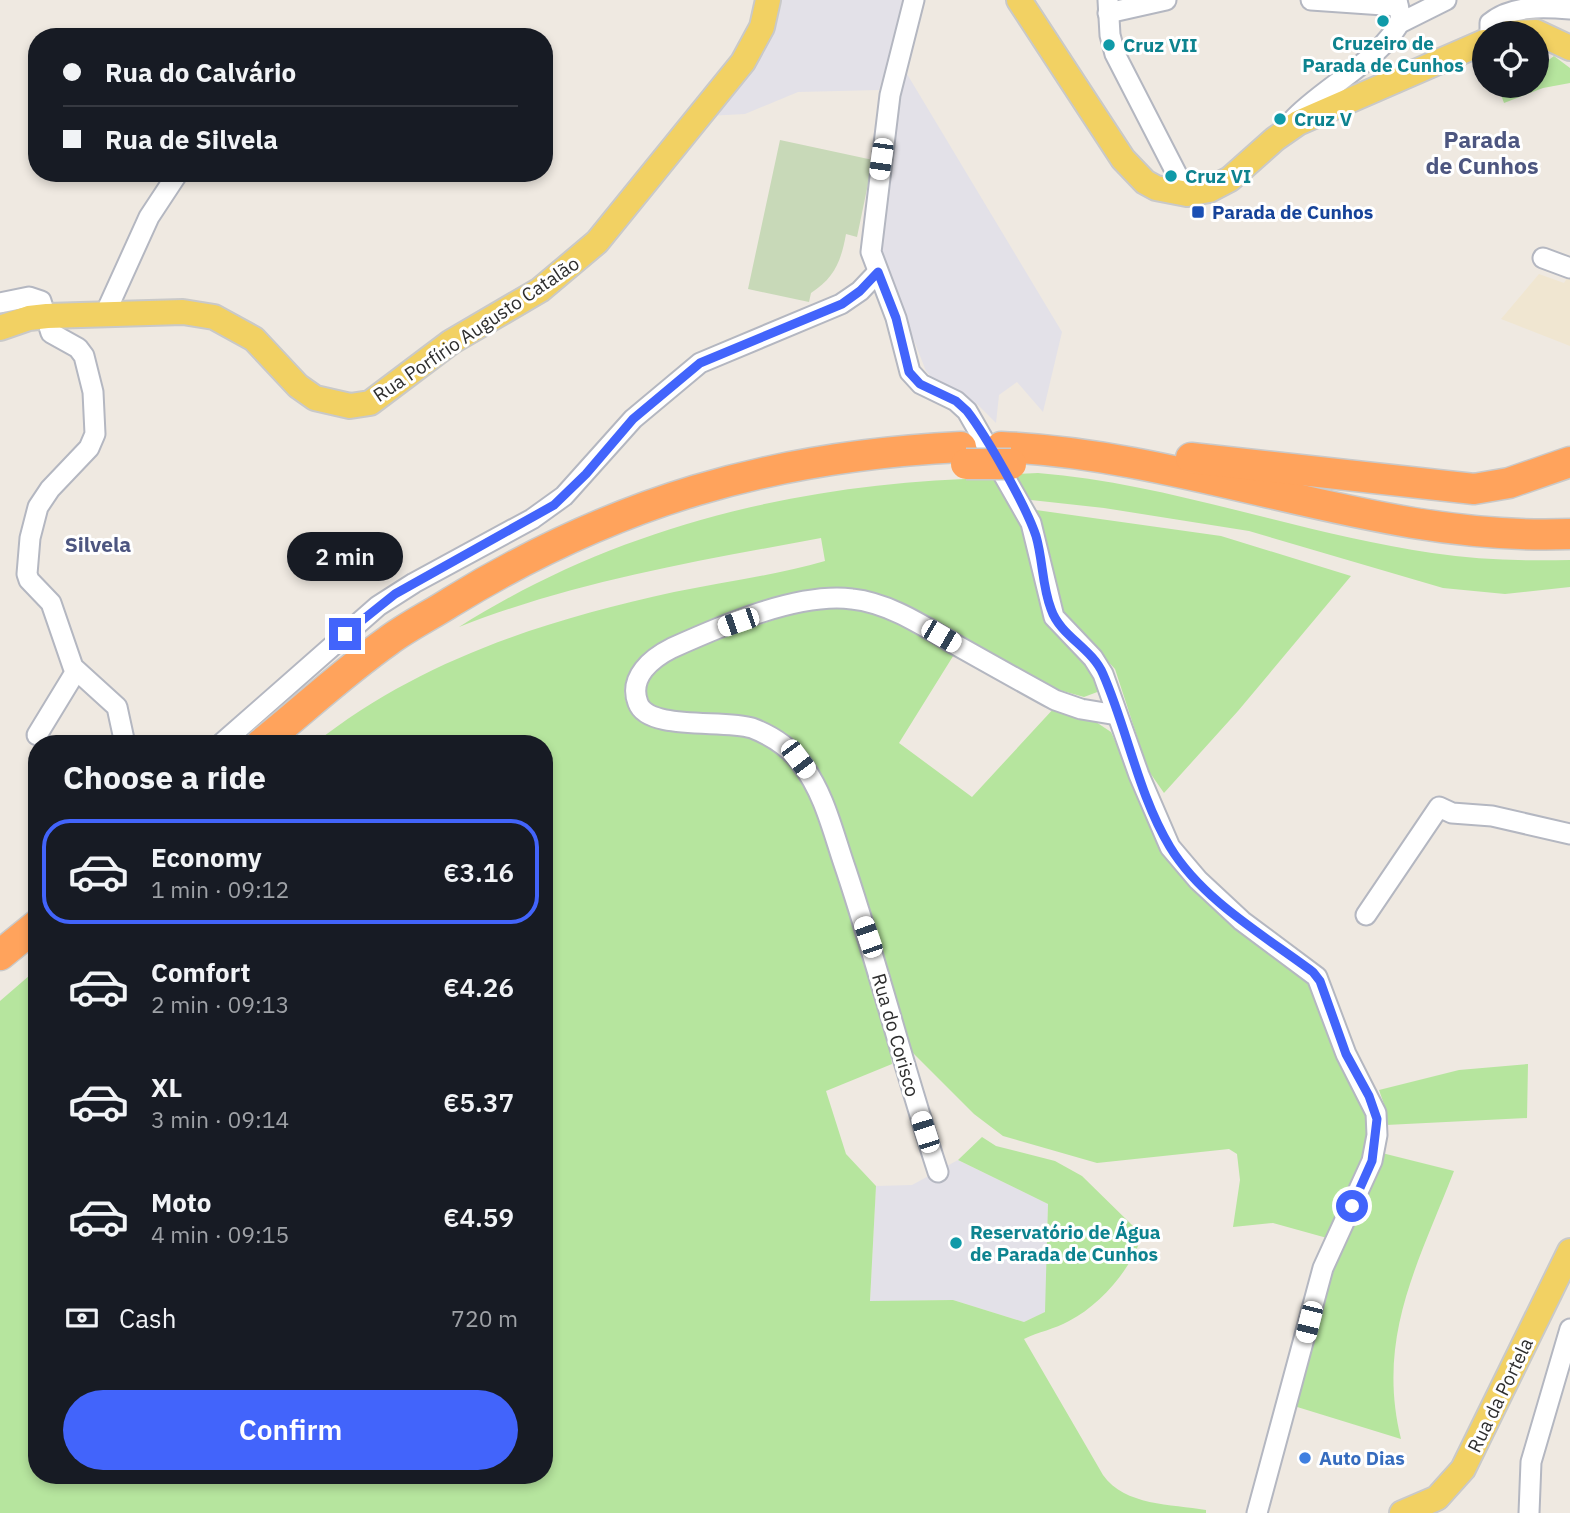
<!DOCTYPE html>
<html lang="en">
<head>
<meta charset="utf-8">
<style>
  body { margin:0; font-family:"IBM Plex Sans",sans-serif; background:#242831; color:#f1f3f6; height:100vh; display:flex; flex-direction:column; font-size:26px; white-space:nowrap }
  * { box-sizing:border-box; margin:0 }
  p { font-size:23px; color:#9ea1a6 }
  .icon { flex:none; width:38px; height:38px; fill:none; stroke:currentColor; stroke-width:2; stroke-linecap:round; stroke-linejoin:round }
  .map { position:relative; flex:1; overflow:hidden }
  .details { position:absolute; left:28px; top:735px; width:525px; height:749px; display:flex; flex-direction:column; background:#171b24; border-radius:28px; box-shadow:0 4px 10px #0003 }
  .details>* { flex:none }
  .banner { position:absolute; left:28px; top:28px; width:525px; height:154px; border-radius:28px; box-shadow:0 4px 10px #0003; display:grid; align-content:center; height:154px; padding:0 35px; background:#171b24 }
  .controls { position:absolute; left:1472px; top:21px; display:grid; gap:14px }
  .controls a { display:grid; place-items:center; width:77px; height:77px; border-radius:50%; background:#171b24; box-shadow:0 4px 10px #0003; font-size:35px }
  .end { position:absolute; width:32px; height:32px; margin:-16px; border:9px solid #4264fb; background:#fff; box-shadow:0 0 0 4px #fff }
  .from { border-radius:50% }
  .bubble { position:absolute; height:49px; border-radius:24px; background:#171b24; box-shadow:0 4px 10px #0003; font-size:23px; font-weight:600; line-height:49px; text-align:center }
  .car { position:absolute; width:21px; height:42px; margin:-21px -10px; border-radius:9px; box-shadow:0 0 5px 2px #0007; background:linear-gradient(#fff 24%,#345 0 40%,#fff 0 76%,#345 0 86%,#fff 0) }
  .banner b { display:flex; align-items:center; gap:24px; height:66px; font-size:26px }
  .banner b+b { border-top:2px solid #363941 }
  .banner i { width:18px; height:18px; background:#f1f3f6 }
  ul { padding:0; list-style:none }
  li { display:flex; align-items:center; gap:21px; height:105px; margin:0 14px 10px; padding:0 21px; border:4px solid transparent; border-radius:28px }
  li div { flex:1 }
  li b { display:block; font-size:26px }
  li em { font-style:normal; font-weight:600 }
  li.on { border-color:#4264fb }
  li>.icon { width:63px; height:63px; stroke-width:1.5 }
  h2 { padding:0 35px; font-size:32px; line-height:84px }
  .pay { display:flex; align-items:center; gap:18px; height:77px; padding:0 35px; font-size:26px }
  .pay p { margin-inline-start:auto }
  .button { display:flex; gap:14px; margin-top:auto; padding:14px 35px }
  .button a { flex:1; height:80px; border-radius:42px; background:#4264fb; color:#fff; font-size:28px; font-weight:600; line-height:80px; text-align:center }
  .map>svg:first-child { display:block }
  .industrial { fill:#e3e1e8 }
  .education { fill:#f0e6d1 }
  .green { fill:#b6e59e }
  .cemetery { fill:#c8d9b8 }
  .lines { fill:none; stroke-linecap:round; stroke-linejoin:round }
  .minor-casing { stroke:#b4b7c1; stroke-width:23 }
  .major-casing { stroke:#c9c9c9; stroke-width:28 }
  .highway-casing { stroke:#c9c9c9; stroke-width:33 }
  .minor { stroke:#fff; stroke-width:19 }
  .major { stroke:#f2d163; stroke-width:24 }
  .highway { stroke:#ffa35c; stroke-width:30 }
  .highway-bridge-casing { stroke:#c9c9c9; stroke-width:33; stroke-linecap:butt }
  .highway-bridge { stroke:#ffa35c; stroke-width:30 }
  .route { stroke:#4264fb; stroke-width:9 }
  .culture-dot { fill:#0f9aa8; stroke:#fff; stroke-width:2.5 }
  .transit-dot { fill:#1a4fb4; stroke:#fff; stroke-width:2.5 }
  .shop-dot { fill:#3f7fe0; stroke:#fff; stroke-width:2.5 }
  .labels { text-anchor:middle; stroke-width:6; stroke-linejoin:round; paint-order:stroke }
  .culture-label { font-size:19px; font-weight:bold; fill:#0d838f; stroke:#fff; text-anchor:start }
  .transit-label { font-size:19px; font-weight:bold; fill:#164399; stroke:#fff; text-anchor:start }
  .street-label { font-size:19px; fill:#2e2e2e; stroke:#fff }
  .shop-label { font-size:19px; font-weight:bold; fill:#366cbe; stroke:#fff; text-anchor:start }
  .neighbourhood-label { font-size:21px; font-weight:bold; fill:#4d5680; stroke:#fff }
  .quarter-label { font-size:23px; font-weight:bold; fill:#4d5680; stroke:#fff }
</style>
</head>
<body>
<div class="map">
<svg width="1570" height="1513" viewBox="0 0 1570 1513">
  <rect width="100%" height="100%" fill="#efe9e1"/>
  <!-- industrial -->
  <g class="industrial">
    <polygon points="775,0 908,0 879,90 798,92 745,114 707,116"/>
    <polygon points="901,64 1062,332 1043,412 1017,382 999,395 996,423 978,405 935,381 926,371 879,252"/>
    <polygon points="958,1160 1048,1204 1046,1312 1024,1322 953,1300 870,1302 876,1186 912,1185"/>
  </g>
  <!-- education -->
  <polygon class="education" points="1570,273 1570,346 1501,319 1539,274 1564,283"/>
  <!-- green -->
  <g class="green">
    <polygon points="1554,56 1570,68 1570,83 1543,88 1504,103 1500,92 1521,86 1536,86 1537,74 1548,66 1546,62"/>
    <path d="M1038,473C1173,484 1299,534 1432,553C1478,560 1524,561 1570,560V587L1505,594L1443,588L1249,531L1104,508L1031,500L1014,474Z"/>
    <path d="M994,478L1013,507L1025,535L1045,623L1094,667L1100,691L1084,697L1059,690L863,594L657,647C635,660 613,685 631,712C651,741 722,727 754,739C768,745 783,755 793,766C814,790 822,824 832,854C856,921 884,993 892,1064L826,1091L846,1154L876,1186L870,1301L953,1300L1024,1322L1045,1312L1048,1204L958,1160L982,1137L996,1146L1055,1161L1082,1176L1133,1226L1138,1246C1125,1276 1098,1306 1069,1321C1055,1329 1038,1332 1024,1339L1103,1475C1125,1506 1171,1504 1206,1510V1513H0V1001L37,969V1475H544V744H314C418,661 545,620 674,592C724,582 776,575 825,561L821,538C698,561 575,581 459,627C620,525 805,482 994,478Z"/>
    <polygon points="1036,510 1221,536 1351,576 1238,711 1164,793 1148,770 1115,669 1069,620 1059,605 1051,558"/>
    <polygon points="850,605 887,617 955,653 899,743 972,797 1056,706 1096,722 1111,732 1152,823 1309,975 1373,1118 1365,1158 1327,1238 1273,1223 1233,1227 1240,1180 1237,1154 1229,1149 1097,1163 1003,1136 974,1114 907,1047 792,743 664,712 645,701 644,685 650,672 683,651 814,606"/>
    <polygon points="1528,1064 1527,1118 1386,1125 1385,1107 1379,1090 1459,1070"/>
    <path d="M1382,1153L1454,1171C1418,1264 1376,1337 1401,1439L1294,1406L1330,1262Z"/>
  </g>
  <!-- cemetery -->
  <path class="cemetery" d="M780,140L873,160L857,237L846,234C841,262 834,278 811,293L809,302L748,289Z"/>
  <g class="lines">
    <defs>
      <g id="minor">
        <polyline points="914,0 890,95 871,252 896,318 910,372 921,384 956,401 967,411 1031,523 1054,617 1093,658 1103,674 1139,775 1170,847 1198,880 1242,921 1317,977 1346,1054 1376,1113 1377,1135 1372,1161 1323,1268 1257,1513"/>
        <polyline points="1108,0 1110,35 1115,54 1187,194"/>
        <polyline points="1311,0 1398,6"/>
        <polyline points="1108,13 1166,0"/>
        <polyline points="1400,23 1446,0"/>
        <path d="M1490,33V23C1512,5 1544,7 1570,9"/>
        <path d="M1292,121C1320,89 1384,59 1401,19L1397,0"/>
        <polyline points="1543,258 1570,268"/>
        <polyline points="0,303 29,297 41,301 51,333 78,348 84,356 93,392 95,434 89,448 50,489 38,507 30,538 27,574 29,580 51,603 73,667 117,707 125,744"/>
        <polyline points="105,314 149,217 176,176"/>
        <polyline points="37,735 76,671"/>
        <polyline points="221,744 378,606 414,583 532,519 564,496 633,419 700,363 841,304 860,291 878,272"/>
        <polyline points="1366,915 1439,807 1452,813 1492,816 1570,834"/>
        <path d="M938,1172C905,1072 879,969 846,870C833,833 825,794 801,763C789,747 770,735 752,728C724,719 648,731 638,703C628,677 652,658 672,648C721,626 798,592 852,599C890,603 925,627 958,646C990,664 1022,682 1055,700L1081,709L1117,715"/>
        <polyline points="1529,1513 1531,1462 1570,1329"/>
      </g>
      <g id="major">
        <polyline points="1019,0 1123,159 1145,182 1156,188 1187,194 1209,190 1230,179 1275,139 1298,123 1484,42"/>
        <polyline points="1509,33 1536,32 1570,48"/>
        <polyline points="0,328 29,318 47,316 183,312 214,317 254,339 298,386 315,398 350,406 370,403 451,342 540,290 597,242 743,62 762,27 768,0"/>
        <polyline points="1402,1513 1437,1498 1463,1469 1570,1251"/>
      </g>
      <g id="highway">
        <path d="M1001,447C1196,455 1374,542 1570,534"/>
        <polyline points="1191,458 1474,489 1509,483 1570,462"/>
        <path d="M261,744C303,710 344,672 388,641C408,626 431,615 451,602C614,502 771,456 961,447"/>
        <polyline points="0,955 37,925"/>
      </g>
    </defs>
    <!-- minor casing -->
    <use href="#minor" class="minor-casing"/>
    <!-- major casing -->
    <use href="#major" class="major-casing"/>
    <!-- highway casing -->
    <use href="#highway" class="highway-casing"/>
    <!-- minor -->
    <use href="#minor" class="minor"/>
    <!-- major -->
    <use href="#major" class="major"/>
    <!-- highway -->
    <use href="#highway" class="highway"/>
    <defs>
      <polyline id="highway-bridge" points="966,464 1011,464"/>
    </defs>
    <!-- highway-bridge casing -->
    <use href="#highway-bridge" class="highway-bridge-casing"/>
    <!-- highway-bridge -->
    <use href="#highway-bridge" class="highway-bridge"/>
  </g>
  <g class="lines">
    <!-- route -->
    <path class="route" d="M345,634L395,594L554,505L586,474L633,419L700,363L842,304L860,291L878,272L896,318L909,372L920,384L956,401L967,411C987,437 1026,506 1036,536C1043,560 1042,586 1051,609C1060,636 1092,648 1103,674C1128,731 1138,794 1170,847C1202,900 1265,936 1313,972L1320,981L1346,1054L1369,1096L1377,1119L1372,1161L1352,1206"/>
  </g>
  <!-- markers -->
  <g class="culture-dot">
    <circle cx="1383" cy="21" r="7"/>
    <circle cx="1109" cy="45" r="7"/>
    <circle cx="1280" cy="119" r="7"/>
    <circle cx="1171" cy="176" r="7"/>
    <circle cx="956" cy="1243" r="7"/>
  </g>
  <rect class="transit-dot" x="1191" y="205" width="14" height="14" rx="3.5"/>
  <circle class="shop-dot" cx="1305" cy="1458" r="7"/>
  <g class="labels">
    <!-- culture labels -->
    <g class="culture-label">
      <text x="1383" y="50" text-anchor="middle">Cruzeiro de<tspan x="1383" dy="22">Parada de Cunhos</tspan></text>
      <text x="1123" y="52">Cruz VII</text>
      <text x="1294" y="126">Cruz V</text>
      <text x="1185" y="183">Cruz VI</text>
      <text x="970" y="1239">Reservatório de Água<tspan x="970" dy="22">de Parada de Cunhos</tspan></text>
    </g>
    <!-- transit labels -->
    <g class="transit-label">
      <text x="1212" y="219">Parada de Cunhos</text>
    </g>
    <!-- street labels -->
    <g class="street-label">
      <text transform="translate(476 329) rotate(-34)" y="7">Rua Porfírio Augusto Catalão</text>
      <text transform="translate(896 1035) rotate(74)" y="7">Rua do Corisco</text>
      <text transform="translate(1500 1395) rotate(-64)" y="7">Rua da Portela</text>
    </g>
    <!-- shop labels -->
    <g class="shop-label">
      <text x="1319" y="1465">Auto Dias</text>
    </g>
    <!-- neighbourhood labels -->
    <g class="neighbourhood-label">
      <text x="98" y="552">Silvela</text>
    </g>
    <!-- quarter labels -->
    <g class="quarter-label">
      <text x="1482" y="148">Parada<tspan x="1482" dy="26">de Cunhos</tspan></text>
    </g>
  </g>
</svg>
<div class="controls">
<a><svg class="icon" aria-label="locate" viewBox="0 0 24 24"><circle cx="12" cy="12" r="6"/><path d="M12 2v4M12 18v4M2 12h4M18 12h4"/></svg></a>
</div>
<i class="end from" style="left:1352px;top:1206px"></i>
<i class="end" style="left:345px;top:634px"></i>
<div class="bubble" style="left:287px;top:532px;width:116px">2 min</div>
<i class="car" style="left:881px;top:159px;rotate:188deg"></i>
<i class="car" style="left:738px;top:622px;rotate:251deg"></i>
<i class="car" style="left:941px;top:636px;rotate:120deg"></i>
<i class="car" style="left:798px;top:759px;rotate:143deg"></i>
<i class="car" style="left:868px;top:937px;rotate:341deg"></i>
<i class="car" style="left:925px;top:1132px;rotate:342deg"></i>
<i class="car" style="left:1309px;top:1322px;rotate:194deg"></i>
<div class="banner">
<b><i class="from"></i>Rua do Calvário</b>
<b><i></i>Rua de Silvela</b>
</div>
<section class="details">
<h2>Choose a ride</h2>
<ul>
<li class="on"><svg class="icon" aria-label="car" viewBox="0 0 24 24"><path d="M5 17H2v-5l4-1 3-4h7l3 4 3 1v5h-3M9 17h6M6 11h13"/><circle cx="7" cy="17" r="2"/><circle cx="17" cy="17" r="2"/></svg><div><b>Economy</b><p>1 min · 09:12</p></div><em>€3.16</em></li>
<li><svg class="icon" aria-label="car" viewBox="0 0 24 24"><path d="M5 17H2v-5l4-1 3-4h7l3 4 3 1v5h-3M9 17h6M6 11h13"/><circle cx="7" cy="17" r="2"/><circle cx="17" cy="17" r="2"/></svg><div><b>Comfort</b><p>2 min · 09:13</p></div><em>€4.26</em></li>
<li><svg class="icon" aria-label="car" viewBox="0 0 24 24"><path d="M5 17H2v-5l4-1 3-4h7l3 4 3 1v5h-3M9 17h6M6 11h13"/><circle cx="7" cy="17" r="2"/><circle cx="17" cy="17" r="2"/></svg><div><b>XL</b><p>3 min · 09:14</p></div><em>€5.37</em></li>
<li><svg class="icon" aria-label="car" viewBox="0 0 24 24"><path d="M5 17H2v-5l4-1 3-4h7l3 4 3 1v5h-3M9 17h6M6 11h13"/><circle cx="7" cy="17" r="2"/><circle cx="17" cy="17" r="2"/></svg><div><b>Moto</b><p>4 min · 09:15</p></div><em>€4.59</em></li>
</ul>
<div class="pay"><svg class="icon" aria-label="cash" viewBox="0 0 24 24"><path d="M3 7h18v10H3z"/><circle cx="12" cy="12" r="2"/></svg>Cash<p>720 m</p></div>
<div class="button"><a>Confirm</a></div>
</section>
</div>
</body>
</html>
